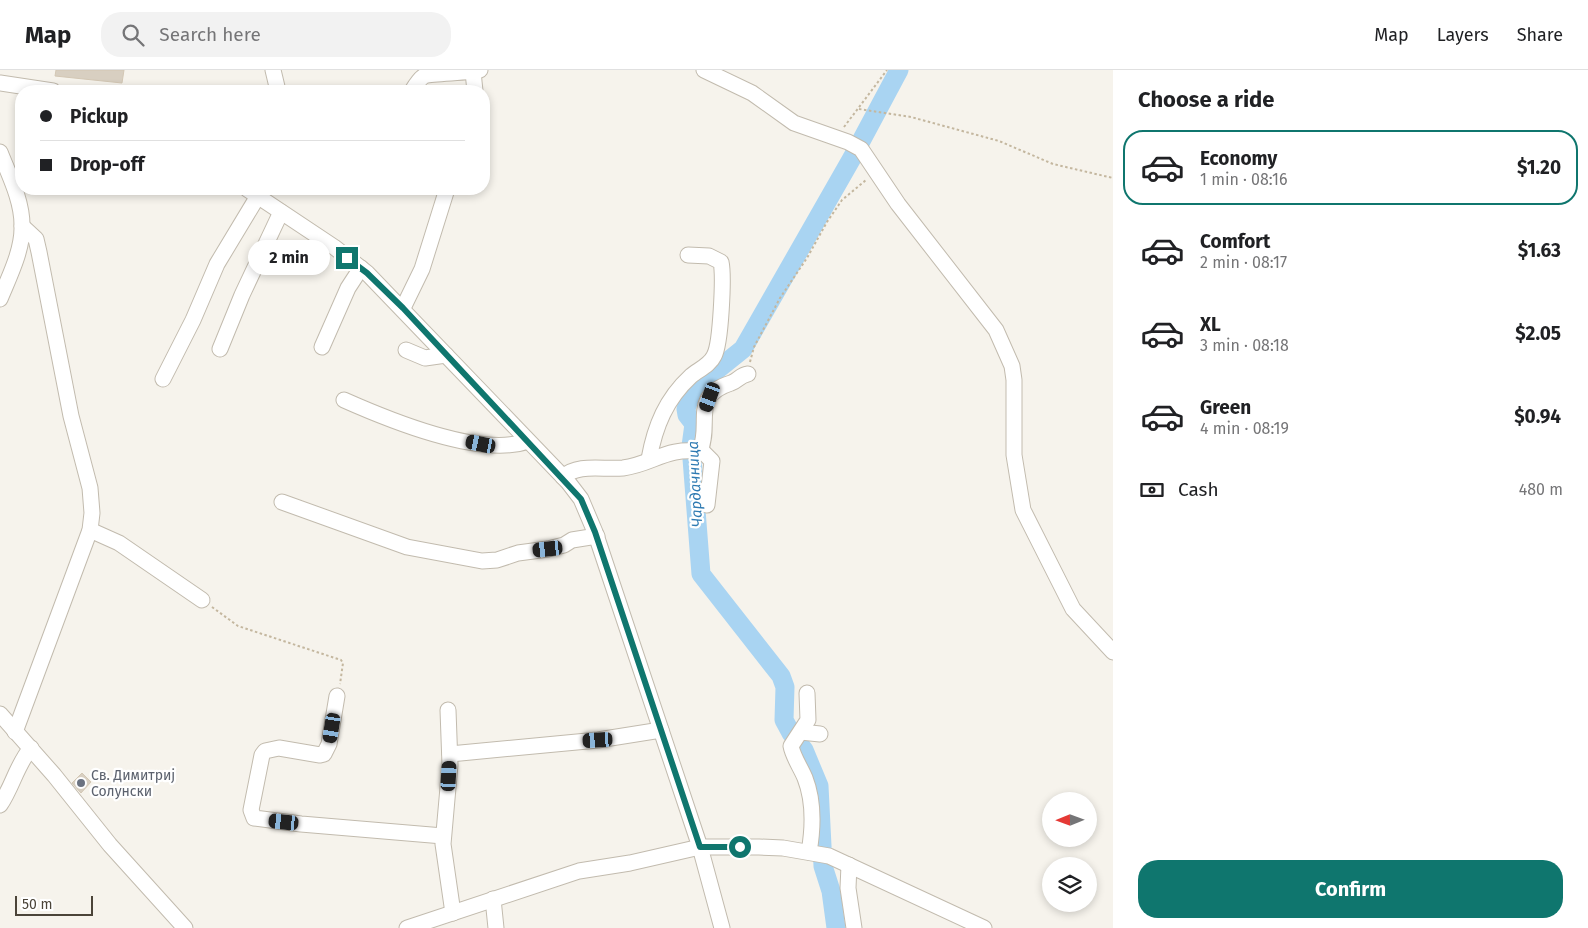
<!DOCTYPE html>
<html lang="en">
<head>
<meta charset="utf-8">
<style>
  body { margin:0; font-family:"Fira Sans",sans-serif; background:#f2f2f2; color:#202124; height:100vh; display:flex; flex-direction:column; font-size:19px; white-space:nowrap }
  * { box-sizing:border-box; margin:0 }
  p { font-size:16px; color:#757577 }
  .icon { flex:none; width:28px; height:28px; fill:none; stroke:currentColor; stroke-width:2; stroke-linecap:round; stroke-linejoin:round }
  .map { position:relative; flex:1; overflow:hidden }
  .drawer { display:flex; flex-direction:column; background:#fff; width:475px }
  .drawer>* { flex:none }
  .guide { position:absolute; left:15px; top:15px; width:475px; height:110px; border-radius:20px; box-shadow:0 2px 8px #0003; display:grid; align-content:center; height:110px; padding:0 25px; background:#fff }
  .needle { width:32px; rotate:269deg }
  .buttons { position:absolute; left:1042px; top:722px; display:grid; gap:10px }
  .buttons a { display:grid; place-items:center; width:55px; height:55px; border-radius:50%; background:#fff; box-shadow:0 2px 8px #0003; font-size:25px }
  .scale { position:absolute; left:15px; bottom:12px; width:78px; box-sizing:border-box; padding-left:5px; border:2px solid #4b4439; border-top:0; font-size:14px; line-height:18px; white-space:nowrap; color:#4b4439; -webkit-text-stroke:4px #fff; paint-order:stroke }
  .end { position:absolute; width:22px; height:22px; margin:-11px; border:6px solid #0f766e; background:#fff; box-shadow:0 0 0 2px #fff }
  .from { border-radius:50% }
  .bubble { position:absolute; height:35px; border-radius:18px; background:#fff; box-shadow:0 2px 8px #0003; font-size:16px; font-weight:700; line-height:35px; text-align:center }
  .car { position:absolute; width:15px; height:30px; margin:-15px -8px; border-radius:6px; box-shadow:0 0 4px 1px #0007; background:linear-gradient(#222 24%,#8ab4d8 0 40%,#222 0 76%,#8ab4d8 0 86%,#222 0) }
  .guide b { display:flex; align-items:center; gap:18px; height:48px; font-size:19px }
  .guide b+b { border-top:1px solid #e0e0e0 }
  .guide i { width:12px; height:12px; background:#202124 }
  ul { padding:0; list-style:none }
  li { display:flex; align-items:center; gap:15px; height:75px; margin:0 10px 8px; padding:0 15px; border:2px solid transparent; border-radius:20px }
  li div { flex:1 }
  li b { display:block; font-size:19px }
  li em { font-style:normal; font-weight:700 }
  li.active { border-color:#0f766e }
  li>.icon { width:45px; height:45px; stroke-width:1.5 }
  h2 { padding:0 25px; font-size:22px; line-height:60px }
  .pay { display:flex; align-items:center; gap:12px; height:55px; padding:0 25px; font-size:19px }
  .pay p { margin-inline-start:auto }
  .primary-button { display:flex; gap:10px; margin-top:auto; padding:10px 25px }
  .primary-button a { flex:1; height:58px; border-radius:20px; background:#0f766e; color:#fff; font-size:20px; font-weight:700; line-height:58px; text-align:center }
  header { display:flex; align-items:center; gap:30px; box-sizing:border-box; height:70px; padding:0 25px; background:#fff; border-bottom:1px solid #e0e0e0 }
  header strong { font-size:24px }
  nav { display:flex; gap:28px; margin-inline-start:auto; font-size:18px }
  .search { width:350px; height:45px; background:#f2f2f2; display:flex; align-items:center; gap:12px; box-sizing:border-box; padding:0 18px; border-radius:20px; color:#757577; font-size:19px }
  main { display:flex; flex:1; min-height:0 }
  .map>svg:first-child { display:block }
  .lines { fill:none; stroke-linecap:round; stroke-linejoin:round }
  .river { stroke:#a9d4f2; stroke-width:19 }
  .building { fill:#d8cfc1; stroke:#d3c7b4 }
  .minor-casing { stroke:#c2bbae; stroke-width:17 }
  .path { stroke:#c4b79f; stroke-width:2; stroke-dasharray:2.5 2.5; stroke-linecap:butt }
  .minor { stroke:#fff; stroke-width:15 }
  .route { stroke:#0f766e; stroke-width:6 }
  .worship-dot { fill:#6b7280; stroke:#fff; stroke-width:2 }
  .labels { text-anchor:middle; stroke-width:4.5; stroke-linejoin:round; paint-order:stroke }
  .worship-label { font-size:14px; fill:#5b616d; stroke:#fff; text-anchor:start }
  .water-label { font-size:15px; font-style:italic; fill:#2e7ab2; stroke:#fff }
</style>
</head>
<body>
<header>
<strong>Map</strong>
<div class="search"><svg class="icon" aria-label="search" viewBox="0 0 24 24"><circle cx="10" cy="10" r="6"/><path d="M15 15l6 6"/></svg>Search here</div>
<nav><a>Map</a><a>Layers</a><a>Share</a></nav>
</header>
<main>
<div class="map">
<svg width="1113" height="858" viewBox="0 0 1113 858">
  <rect width="100%" height="100%" fill="#f6f3ec"/>
  <g class="lines">
    <!-- river -->
    <polyline class="river" points="836,858 831,821 823,796 819,716 804,680 791,663 784,650 785,617 781,606 701,504 691,376 694,354 687,345 686,339 692,320 743,279 852,88 899,0"/>
  </g>
  <!-- building -->
  <g class="building">
    <polygon points="56,0 124,0 122,13 55,6"/>
    <polygon points="82,703 91,712 81,723 72,713"/>
  </g>
  <g class="lines">
    <defs>
      <g id="minor">
        <polyline points="273,0 278,21"/>
        <polyline points="704,0 752,23 794,53 848,72 861,79 898,134 996,260 1012,296 1014,310 1014,385 1023,440 1073,539 1113,582"/>
        <polyline points="473,2 475,21"/>
        <polyline points="0,13 53,21"/>
        <path d="M412,21C415,16 419,9 424,6C430,3 468,3 480,0"/>
        <path d="M0,82C9,105 22,130 22,155C23,180 9,207 0,229"/>
        <polyline points="247,119 334,177 367,203 568,412 581,429 595,462 700,777 722,858"/>
        <polyline points="403,238 422,199 447,119"/>
        <polyline points="322,277 348,218 361,198"/>
        <polyline points="220,279 242,225 281,142"/>
        <polyline points="406,280 425,288 446,285"/>
        <polyline points="163,309 193,250 217,194 258,126"/>
        <path d="M344,330C389,350 481,388 528,371"/>
        <path d="M700,381C712,353 690,326 731,313C738,311 740,305 748,304"/>
        <path d="M649,389C655,356 666,329 691,306C698,300 710,295 714,286C721,274 724,205 721,192L709,186L688,185"/>
        <path d="M563,407C578,393 603,400 623,398C654,394 666,376 703,382L712,391L707,435"/>
        <polyline points="282,432 407,477 482,491 497,490 518,483 548,479 564,475 572,470 597,466"/>
        <polyline points="90,460 119,473 202,530"/>
        <path d="M807,623L808,650L791,676C793,687 801,698 805,708C814,731 813,759 809,782"/>
        <polyline points="337,626 329,674 324,684 320,685 279,678 265,681 262,685 251,740 254,748 301,754 443,766"/>
        <polyline points="448,640 450,695 443,774 453,843"/>
        <polyline points="0,644 54,705 110,775 185,858"/>
        <polyline points="15,662 90,460 92,443 90,418 71,346 39,182 36,169 22,156"/>
        <polyline points="801,662 820,664"/>
        <polyline points="450,684 598,670 661,660"/>
        <path d="M0,735C12,718 17,694 31,678"/>
        <polyline points="849,795 848,818 854,858"/>
        <polyline points="493,829 496,858"/>
        <polyline points="407,858 579,801 630,793 700,777 759,777 783,778 829,786 984,858"/>
      </g>
    </defs>
    <!-- minor casing -->
    <use href="#minor" class="minor-casing"/>
    <!-- path -->
    <g class="path">
      <polyline points="859,39 911,47 999,71 1053,94 1113,108"/>
      <polyline points="844,57 887,0"/>
      <polyline points="750,292 754,277 780,228 807,188 827,152 842,130 866,110"/>
      <polyline points="212,537 238,556 341,590 343,593 340,614"/>
    </g>
    <!-- minor -->
    <use href="#minor" class="minor"/>
  </g>
  <g class="lines">
    <!-- route -->
    <polyline class="route" points="347,188 367,203 403,238 581,429 595,462 700,777 740,777"/>
  </g>
  <!-- markers -->
  <circle class="worship-dot" cx="81" cy="713" r="5"/>
  <g class="labels">
    <!-- worship labels -->
    <g class="worship-label">
      <text x="91" y="710">Св. Димитриј<tspan x="91" dy="16">Солунски</tspan></text>
    </g>
    <!-- water labels -->
    <g class="water-label">
      <text transform="translate(695 414) rotate(-93)" y="5">Чардачница</text>
    </g>
  </g>
</svg>
<div class="buttons">
<a><svg class="needle" viewBox="-14 -14 28 28"><path d="M0-13l5 13h-10z" fill="#e53935"/><path d="M0 13l5-13h-10z" fill="#757577"/></svg></a>
<a><svg class="icon" aria-label="layers" viewBox="0 0 24 24"><path d="M12 4l9 5-9 5-9-5zM3 14l9 5 9-5"/></svg></a>
</div>
<div class="scale">50 m</div>
<i class="end from" style="left:740px;top:777px"></i>
<i class="end" style="left:347px;top:188px"></i>
<div class="bubble" style="left:248px;top:170px;width:82px">2 min</div>
<i class="car" style="left:710px;top:327px;rotate:200deg"></i>
<i class="car" style="left:481px;top:374px;rotate:282deg"></i>
<i class="car" style="left:548px;top:479px;rotate:264deg"></i>
<i class="car" style="left:332px;top:658px;rotate:189deg"></i>
<i class="car" style="left:598px;top:670px;rotate:267deg"></i>
<i class="car" style="left:449px;top:706px;rotate:3deg"></i>
<i class="car" style="left:284px;top:752px;rotate:276deg"></i>
<div class="guide">
<b><i class="from"></i>Pickup</b>
<b><i></i>Drop-off</b>
</div>
</div>
<section class="drawer">
<h2>Choose a ride</h2>
<ul>
<li class="active"><svg class="icon" aria-label="car" viewBox="0 0 24 24"><path d="M5 17H2v-5l4-1 3-4h7l3 4 3 1v5h-3M9 17h6M6 11h13"/><circle cx="7" cy="17" r="2"/><circle cx="17" cy="17" r="2"/></svg><div><b>Economy</b><p>1 min · 08:16</p></div><em>$1.20</em></li>
<li><svg class="icon" aria-label="car" viewBox="0 0 24 24"><path d="M5 17H2v-5l4-1 3-4h7l3 4 3 1v5h-3M9 17h6M6 11h13"/><circle cx="7" cy="17" r="2"/><circle cx="17" cy="17" r="2"/></svg><div><b>Comfort</b><p>2 min · 08:17</p></div><em>$1.63</em></li>
<li><svg class="icon" aria-label="car" viewBox="0 0 24 24"><path d="M5 17H2v-5l4-1 3-4h7l3 4 3 1v5h-3M9 17h6M6 11h13"/><circle cx="7" cy="17" r="2"/><circle cx="17" cy="17" r="2"/></svg><div><b>XL</b><p>3 min · 08:18</p></div><em>$2.05</em></li>
<li><svg class="icon" aria-label="car" viewBox="0 0 24 24"><path d="M5 17H2v-5l4-1 3-4h7l3 4 3 1v5h-3M9 17h6M6 11h13"/><circle cx="7" cy="17" r="2"/><circle cx="17" cy="17" r="2"/></svg><div><b>Green</b><p>4 min · 08:19</p></div><em>$0.94</em></li>
</ul>
<div class="pay"><svg class="icon" aria-label="cash" viewBox="0 0 24 24"><path d="M3 7h18v10H3z"/><circle cx="12" cy="12" r="2"/></svg>Cash<p>480 m</p></div>
<div class="primary-button"><a>Confirm</a></div>
</section>
</main>
</body>
</html>
